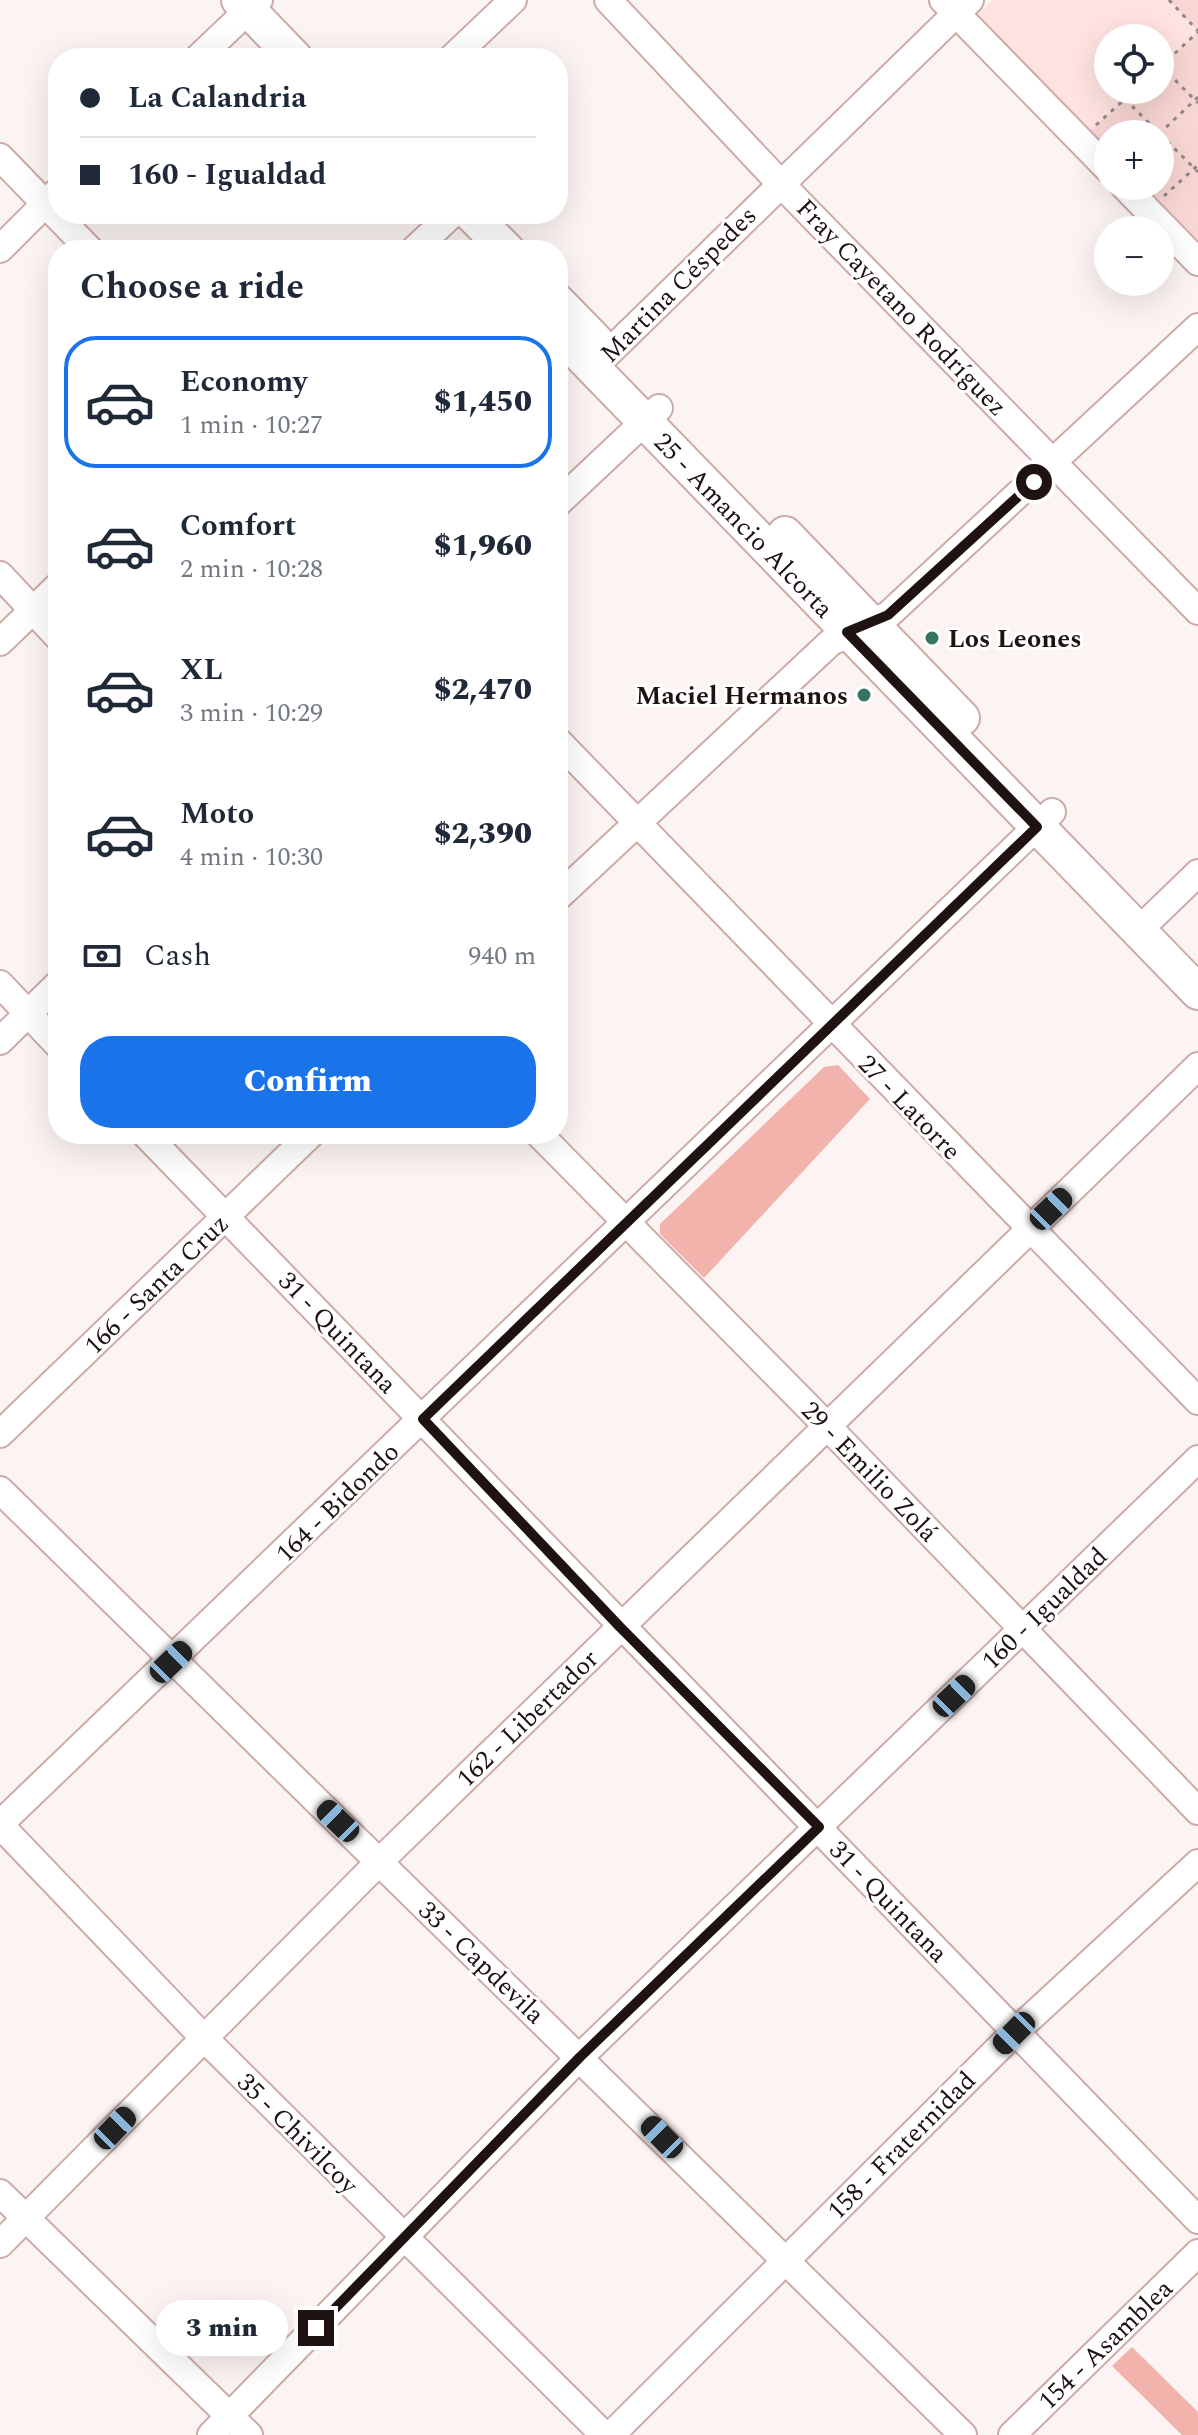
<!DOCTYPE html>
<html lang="en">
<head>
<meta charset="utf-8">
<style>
  body { margin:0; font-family:Spectral,serif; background:#f6f6f7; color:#1f2937; height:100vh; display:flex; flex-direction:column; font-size:30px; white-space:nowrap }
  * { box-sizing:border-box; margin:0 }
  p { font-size:26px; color:#747a83 }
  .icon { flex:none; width:44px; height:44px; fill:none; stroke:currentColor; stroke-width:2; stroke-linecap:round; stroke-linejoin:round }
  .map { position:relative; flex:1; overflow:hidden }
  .details { position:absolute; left:48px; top:240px; width:520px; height:904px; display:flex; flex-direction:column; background:#fff; border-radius:32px; box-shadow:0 8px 32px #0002 }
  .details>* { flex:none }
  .hud { position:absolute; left:48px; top:48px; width:520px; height:176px; border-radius:32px; box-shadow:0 8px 32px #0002; display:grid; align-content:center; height:176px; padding:0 32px; background:#fff }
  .buttons { position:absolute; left:1094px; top:24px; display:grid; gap:16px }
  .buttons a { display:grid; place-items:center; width:80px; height:80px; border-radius:50%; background:#fff; box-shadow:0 8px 32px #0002; font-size:40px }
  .end { position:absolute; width:36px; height:36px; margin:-18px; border:10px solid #1f1312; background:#fff; box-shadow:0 0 0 4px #fff }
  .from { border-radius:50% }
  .bubble { position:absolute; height:56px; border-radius:28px; background:#fff; box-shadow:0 8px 32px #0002; font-size:26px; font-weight:800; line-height:56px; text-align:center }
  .car { position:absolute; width:24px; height:48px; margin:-24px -12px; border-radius:10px; box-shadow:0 0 6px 2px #0007; background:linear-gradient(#222 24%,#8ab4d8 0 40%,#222 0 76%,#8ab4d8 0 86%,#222 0) }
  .hud b { display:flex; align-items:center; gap:28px; height:76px; font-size:30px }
  .hud b+b { border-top:2px solid #e0e1e3 }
  .hud i { width:20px; height:20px; background:#1f2937 }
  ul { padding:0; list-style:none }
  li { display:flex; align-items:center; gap:24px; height:132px; margin:0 16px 12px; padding:0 16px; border:4px solid transparent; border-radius:32px }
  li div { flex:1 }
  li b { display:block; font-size:30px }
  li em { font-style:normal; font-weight:800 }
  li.active { border-color:#1a73e8 }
  li>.icon { width:72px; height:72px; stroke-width:1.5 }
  h2 { padding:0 32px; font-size:36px; line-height:96px }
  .pay { display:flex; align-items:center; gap:20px; height:88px; padding:0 32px; font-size:30px }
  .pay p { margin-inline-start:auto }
  .button { display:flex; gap:16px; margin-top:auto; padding:16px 32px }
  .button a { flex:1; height:92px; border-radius:32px; background:#1a73e8; color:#fff; font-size:32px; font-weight:800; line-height:92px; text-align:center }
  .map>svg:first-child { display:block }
  .built { fill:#fee3e0 }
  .green { fill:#f8d6d3 }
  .building { fill:#f2b3ac }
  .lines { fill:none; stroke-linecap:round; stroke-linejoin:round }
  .minor-casing { stroke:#cdaba8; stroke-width:30 }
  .major-casing { stroke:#cdaba8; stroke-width:38 }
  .path { stroke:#928887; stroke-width:3; stroke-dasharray:4 6; stroke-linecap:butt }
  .minor { stroke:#fff; stroke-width:26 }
  .major { stroke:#fff; stroke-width:34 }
  .route { stroke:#1f1312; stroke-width:10 }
  .poi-dot { fill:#377562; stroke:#fff; stroke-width:3 }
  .labels { text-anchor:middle; stroke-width:6; stroke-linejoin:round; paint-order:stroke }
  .street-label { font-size:26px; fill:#1f1312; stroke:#fff }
  .poi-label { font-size:26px; font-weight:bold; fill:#1f1312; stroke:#fff; text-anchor:start }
</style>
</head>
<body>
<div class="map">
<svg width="1198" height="2435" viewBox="0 0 1198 2435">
  <rect width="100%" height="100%" fill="#fbf4f3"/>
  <!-- built -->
  <polygon class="built" points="993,0 1169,0 1198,32 1160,67 1160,38 1108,38 1108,90 1135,90 1090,131 977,15"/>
  <!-- green -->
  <g class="green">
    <polygon points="1169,0 1198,0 1198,31"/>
    <polygon points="1198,32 1198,242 1143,186 1160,186 1160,134 1108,134 1108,150 1090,131 1135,90 1160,90 1160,67"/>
  </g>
  <!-- building -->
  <g class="building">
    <polygon points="838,1065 870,1099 704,1278 660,1234 660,1224 824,1067"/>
    <polygon points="1132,2347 1198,2412 1198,2435 1182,2435 1112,2366"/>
  </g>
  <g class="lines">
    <defs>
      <g id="minor">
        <polyline points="608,0 780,183 1198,611"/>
        <polyline points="943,0 1108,169"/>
        <polyline points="198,58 259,0"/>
        <polyline points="452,58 513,0"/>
        <polyline points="0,157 90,250"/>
        <polyline points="1124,186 1198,262"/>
        <polyline points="0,249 57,192"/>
        <polyline points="414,250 452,214"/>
        <polyline points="593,368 970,0"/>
        <polyline points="558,503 659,408"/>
        <polyline points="0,575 58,637"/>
        <polyline points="0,642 58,586"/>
        <polyline points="558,741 1198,1401"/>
        <polyline points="558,897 831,642 888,615 1198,327"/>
        <polyline points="1138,931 1198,873"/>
        <polyline points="0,984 58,1045"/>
        <polyline points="0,1041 58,984"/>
        <polyline points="145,1134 1198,2220"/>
        <polyline points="539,1134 828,1427 1198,1811"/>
        <polyline points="0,1434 311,1134"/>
        <polyline points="0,1490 963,2435"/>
        <polyline points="0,1824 1052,812"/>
        <polyline points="0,1825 203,2037 604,2435"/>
        <polyline points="0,2193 249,2435"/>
        <polyline points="0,2244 380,1861 1198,1066"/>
        <polyline points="211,2435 580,2057 1198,1459"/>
        <polyline points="611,2435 1014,2033 1198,1863"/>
        <polyline points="1012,2435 1198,2253"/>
      </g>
      <g id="major">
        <polyline points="239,0 295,58"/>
        <polyline points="471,214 507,250"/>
        <polyline points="558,302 597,342"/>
        <polyline points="558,332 1198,992"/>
        <polyline points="785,534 962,718"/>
      </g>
    </defs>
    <!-- minor casing -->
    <use href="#minor" class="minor-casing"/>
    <!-- major casing -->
    <use href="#major" class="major-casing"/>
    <!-- path -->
    <g class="path">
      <polyline points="1169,0 1198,31"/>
      <polyline points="1161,66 1198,103"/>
      <polyline points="1160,67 1198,32"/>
      <polyline points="1125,99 1198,172"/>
      <polyline points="1096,125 1135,90"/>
      <polyline points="1159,134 1198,97"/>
      <polyline points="1164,196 1198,165"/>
    </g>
    <!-- minor -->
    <use href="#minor" class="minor"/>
    <!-- major -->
    <use href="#major" class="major"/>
  </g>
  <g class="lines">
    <!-- route -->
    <polyline class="route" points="316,2328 580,2057 819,1827 620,1627 423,1419 1037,827 847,632 888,615 1034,482"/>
  </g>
  <!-- markers -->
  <g class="poi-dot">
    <circle cx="932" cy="638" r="8"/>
    <circle cx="864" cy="695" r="8"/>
  </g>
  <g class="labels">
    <!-- street labels -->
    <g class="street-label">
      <text transform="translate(678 284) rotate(-45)" y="9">Martina Céspedes</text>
      <text transform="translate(902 307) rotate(46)" y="9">Fray Cayetano Rodríguez</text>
      <text transform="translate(744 525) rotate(46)" y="9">25 - Amancio Alcorta</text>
      <text transform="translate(910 1107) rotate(46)" y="9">27 - Latorre</text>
      <text transform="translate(156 1284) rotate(-44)" y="9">166 - Santa Cruz</text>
      <text transform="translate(338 1332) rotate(46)" y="9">31 - Quintana</text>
      <text transform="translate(870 1471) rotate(46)" y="9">29 - Emilio Zolá</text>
      <text transform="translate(337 1502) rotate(-44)" y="9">164 - Bidondo</text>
      <text transform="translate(1044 1608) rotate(-44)" y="9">160 - Igualdad</text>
      <text transform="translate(527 1718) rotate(-44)" y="9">162 - Libertador</text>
      <text transform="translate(889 1901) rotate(46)" y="9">31 - Quintana</text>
      <text transform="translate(482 1962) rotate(44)" y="9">33 - Capdevila</text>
      <text transform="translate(298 2133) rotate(45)" y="9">35 - Chivilcoy</text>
      <text transform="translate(901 2145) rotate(-45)" y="9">158 - Fraternidad</text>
      <text transform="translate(1105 2344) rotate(-44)" y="9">154 - Asamblea</text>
    </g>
    <!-- poi labels -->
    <g class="poi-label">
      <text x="948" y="647">Los Leones</text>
      <text x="848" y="704" text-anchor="end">Maciel Hermanos</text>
    </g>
  </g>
</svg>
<div class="buttons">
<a><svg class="icon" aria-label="locate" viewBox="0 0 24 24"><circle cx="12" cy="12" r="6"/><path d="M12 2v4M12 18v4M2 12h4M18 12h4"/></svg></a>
<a>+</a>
<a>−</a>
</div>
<i class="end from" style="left:1034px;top:482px"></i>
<i class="end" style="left:316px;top:2328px"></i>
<div class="bubble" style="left:156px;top:2300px;width:132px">3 min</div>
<i class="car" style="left:1051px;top:1209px;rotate:46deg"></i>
<i class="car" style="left:171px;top:1662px;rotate:46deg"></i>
<i class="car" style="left:954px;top:1696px;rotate:46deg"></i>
<i class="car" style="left:338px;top:1821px;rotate:314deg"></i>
<i class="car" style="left:1014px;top:2033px;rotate:225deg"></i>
<i class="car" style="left:115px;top:2128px;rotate:44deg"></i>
<i class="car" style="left:662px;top:2137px;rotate:315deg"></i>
<div class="hud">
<b><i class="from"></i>La Calandria</b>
<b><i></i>160 - Igualdad</b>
</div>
<section class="details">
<h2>Choose a ride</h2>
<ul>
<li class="active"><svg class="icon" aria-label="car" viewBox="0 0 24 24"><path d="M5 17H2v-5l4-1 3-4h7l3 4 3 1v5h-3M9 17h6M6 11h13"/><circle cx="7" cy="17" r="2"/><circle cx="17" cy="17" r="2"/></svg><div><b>Economy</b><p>1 min · 10:27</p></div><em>$1,450</em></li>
<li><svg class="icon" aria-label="car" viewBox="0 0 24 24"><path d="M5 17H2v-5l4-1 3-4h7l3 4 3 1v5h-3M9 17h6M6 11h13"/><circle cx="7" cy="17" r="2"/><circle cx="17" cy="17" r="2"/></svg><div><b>Comfort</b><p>2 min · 10:28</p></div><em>$1,960</em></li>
<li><svg class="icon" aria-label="car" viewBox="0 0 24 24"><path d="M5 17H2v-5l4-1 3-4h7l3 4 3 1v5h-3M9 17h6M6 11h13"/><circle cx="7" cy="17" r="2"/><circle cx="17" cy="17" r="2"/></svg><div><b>XL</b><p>3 min · 10:29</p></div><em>$2,470</em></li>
<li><svg class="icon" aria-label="car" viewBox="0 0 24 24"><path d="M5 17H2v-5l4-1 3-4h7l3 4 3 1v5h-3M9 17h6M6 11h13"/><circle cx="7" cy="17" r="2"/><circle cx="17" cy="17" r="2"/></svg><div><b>Moto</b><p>4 min · 10:30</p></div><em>$2,390</em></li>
</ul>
<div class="pay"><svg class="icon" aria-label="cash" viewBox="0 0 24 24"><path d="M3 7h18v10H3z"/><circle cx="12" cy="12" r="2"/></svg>Cash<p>940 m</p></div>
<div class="button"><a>Confirm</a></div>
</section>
</div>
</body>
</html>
